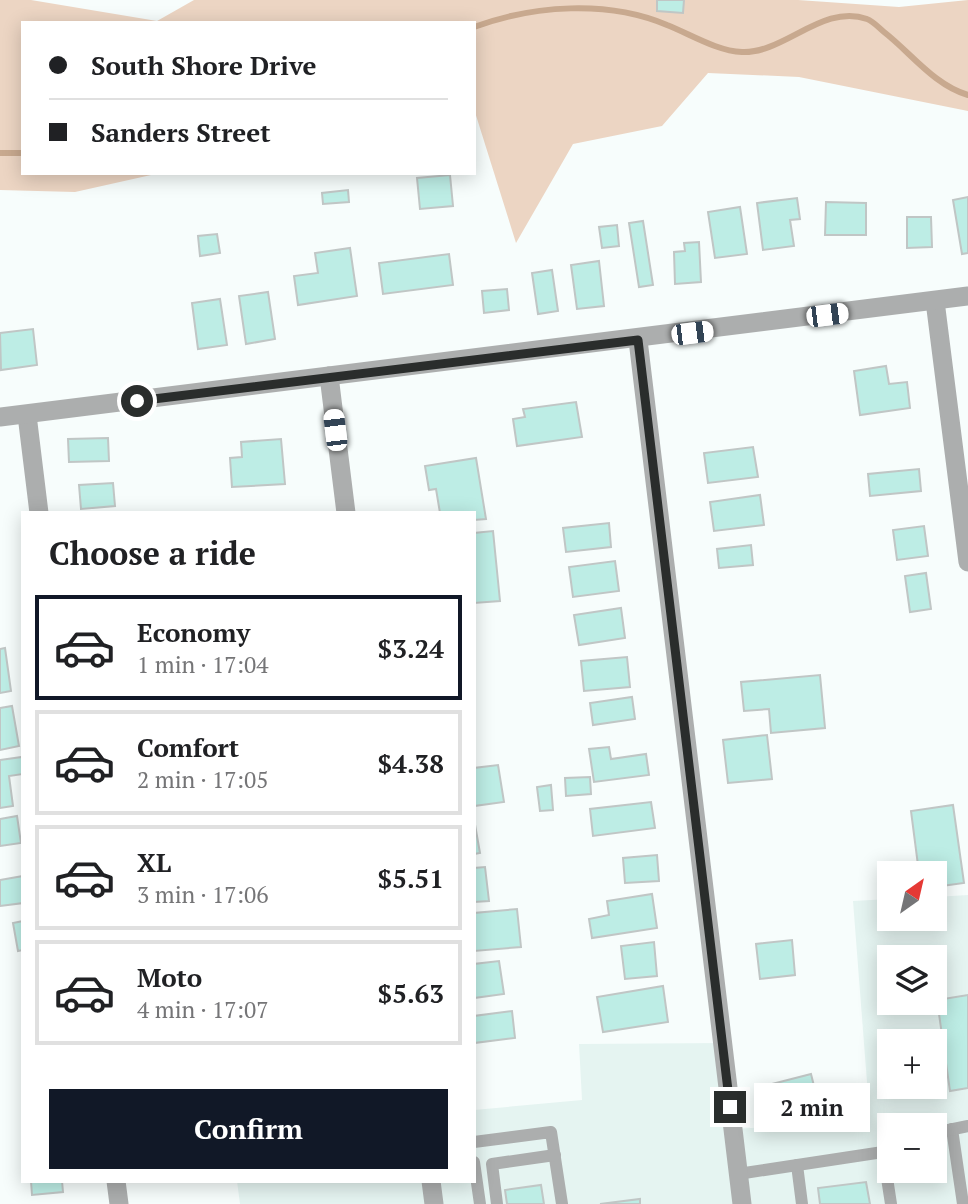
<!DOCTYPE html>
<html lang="en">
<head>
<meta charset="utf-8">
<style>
  body { margin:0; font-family:"PT Serif",serif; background:#f2f2f2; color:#202124; height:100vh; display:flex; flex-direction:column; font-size:26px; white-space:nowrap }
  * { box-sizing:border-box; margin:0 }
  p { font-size:23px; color:#757577 }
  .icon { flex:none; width:38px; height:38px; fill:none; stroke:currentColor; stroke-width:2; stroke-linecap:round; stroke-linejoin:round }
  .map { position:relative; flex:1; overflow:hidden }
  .details { position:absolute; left:21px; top:511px; width:455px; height:672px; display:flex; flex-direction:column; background:#fff; border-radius:0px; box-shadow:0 4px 18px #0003 }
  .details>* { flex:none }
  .guide { position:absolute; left:21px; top:21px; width:455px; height:154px; border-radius:0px; box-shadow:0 4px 18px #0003; display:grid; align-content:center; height:154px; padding:0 28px; background:#fff }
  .needle { width:46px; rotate:34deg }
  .tools { position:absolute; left:877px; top:861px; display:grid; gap:14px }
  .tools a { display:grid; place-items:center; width:70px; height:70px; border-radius:0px; background:#fff; box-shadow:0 4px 18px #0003; font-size:35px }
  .end { position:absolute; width:32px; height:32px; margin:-16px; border:9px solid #2a2d2c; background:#fff; box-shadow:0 0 0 4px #fff }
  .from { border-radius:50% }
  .bubble { position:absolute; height:49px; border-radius:0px; background:#fff; box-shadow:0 4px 18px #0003; font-size:23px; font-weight:700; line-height:49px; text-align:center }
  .car { position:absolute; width:21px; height:42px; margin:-21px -10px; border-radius:9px; box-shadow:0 0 5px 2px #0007; background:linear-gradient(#fff 24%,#345 0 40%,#fff 0 76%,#345 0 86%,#fff 0) }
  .guide b { display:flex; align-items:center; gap:24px; height:66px; font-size:26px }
  .guide b+b { border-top:2px solid #e0e0e0 }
  .guide i { width:18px; height:18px; background:#202124 }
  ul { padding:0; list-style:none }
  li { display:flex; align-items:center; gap:21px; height:105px; margin:0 14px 10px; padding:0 14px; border:4px solid #e0e0e0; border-radius:0px }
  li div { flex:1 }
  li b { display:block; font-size:26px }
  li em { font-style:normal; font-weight:700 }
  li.current { border-color:#111827 }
  li>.icon { width:63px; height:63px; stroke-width:1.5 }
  h2 { padding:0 28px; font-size:32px; line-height:84px }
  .cta { display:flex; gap:14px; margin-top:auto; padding:14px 28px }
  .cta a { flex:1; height:80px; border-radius:0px; background:#111827; color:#fff; font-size:28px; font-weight:700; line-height:80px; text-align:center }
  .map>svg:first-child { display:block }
  .built { fill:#e5f4f1; fill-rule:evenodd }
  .green { fill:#ecd5c3 }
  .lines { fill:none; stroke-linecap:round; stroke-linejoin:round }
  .stream { stroke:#c8a98f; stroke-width:6 }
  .building { fill:#bdede5; stroke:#c0c6c5; stroke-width:2 }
  .service { stroke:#acaeae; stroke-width:12 }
  .minor { stroke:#acaeae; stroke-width:19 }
  .route { stroke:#2a2d2c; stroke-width:9 }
</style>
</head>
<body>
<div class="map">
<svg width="968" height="1204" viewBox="0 0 968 1204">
  <rect width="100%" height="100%" fill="#f7fdfc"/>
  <!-- built -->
  <path class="built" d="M968,895V1204H240L237,1181H474V1110L582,1100L579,1044L723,1043L733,1129L870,1121L853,901L889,899V919H934L935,897ZM889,957H934V1003H889ZM889,1041H934V1087H889ZM889,1125H934V1171H889Z"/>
  <!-- green -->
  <polygon class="green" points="0,0 31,0 157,21 194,0 798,0 899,7 968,0 968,111 799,77 708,73 662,126 573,144 516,243 474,109 474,23 23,23 23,173 160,173 75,192 0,190"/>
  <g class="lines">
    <!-- stream -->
    <g class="stream">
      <path d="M474,27C534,5 608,0 667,25C690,34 717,51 742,52C784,54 823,3 867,19C873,21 879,28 884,32C911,53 934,85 968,95"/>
      <polyline points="0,153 23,153"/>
    </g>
  </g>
  <!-- building -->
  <g class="building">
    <polygon points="657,0 684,0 683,13 657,11"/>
    <polygon points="450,175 453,206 420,209 417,178"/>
    <polygon points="348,190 349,202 323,204 322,193"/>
    <polygon points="968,197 968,253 962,254 953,200"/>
    <polygon points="797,198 800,219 790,220 794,246 763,250 757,203"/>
    <polygon points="826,202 866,203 866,235 825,235"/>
    <polygon points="740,207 747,254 715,258 708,212"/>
    <polygon points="907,217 931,217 932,247 907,248"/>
    <polygon points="643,221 653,285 639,287 629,223"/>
    <polygon points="617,225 619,246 602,248 599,227"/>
    <polygon points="217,234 220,253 200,256 198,236"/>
    <polygon points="699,242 701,282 675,284 674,252 685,251 684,243"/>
    <polygon points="350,248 357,296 298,305 294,276 318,273 315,253"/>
    <polygon points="449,254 453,285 383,294 379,263"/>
    <polygon points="599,261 604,306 577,309 571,265"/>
    <polygon points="552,270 558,311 538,314 532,273"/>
    <polygon points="507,289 509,310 484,313 482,291"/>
    <polygon points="268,292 275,339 246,344 239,296"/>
    <polygon points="220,299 227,345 198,349 192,303"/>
    <polygon points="33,329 37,365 1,370 0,333"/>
    <polygon points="886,366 889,384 907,382 910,408 860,415 854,371"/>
    <polygon points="576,402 582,437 517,446 513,419 525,417 523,409"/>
    <polygon points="108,438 109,461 69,462 68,439"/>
    <polygon points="281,439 285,484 232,487 230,458 242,457 241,442"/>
    <polygon points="753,447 758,477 708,483 704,453"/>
    <polygon points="476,458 486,519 474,520 474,513 440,513 436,489 429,490 425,466"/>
    <polygon points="919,469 921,491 870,496 868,474"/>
    <polygon points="113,483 115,506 81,509 79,485"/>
    <polygon points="760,495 764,525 714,531 710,502"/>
    <polygon points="609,523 611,547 566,552 563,528"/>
    <polygon points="924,526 928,556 897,560 893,530"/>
    <polygon points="493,531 500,601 474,603 474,533"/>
    <polygon points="751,545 753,565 719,568 717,549"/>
    <polygon points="615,561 619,591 573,597 569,567"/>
    <polygon points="926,573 931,609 910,612 905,576"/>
    <polygon points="621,608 625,638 579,645 574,615"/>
    <polygon points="5,648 11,691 0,693 0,649"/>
    <polygon points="627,657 630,687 584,691 581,661"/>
    <polygon points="820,675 825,728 771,733 769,709 744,711 741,682"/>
    <polygon points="632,697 635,719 593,725 590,703"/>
    <polygon points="12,706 19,746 0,750 0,708"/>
    <polygon points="767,735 772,779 728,783 723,740"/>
    <polygon points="609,747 611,759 646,754 649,775 594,782 589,749"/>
    <polygon points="22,757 23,774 9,776 13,806 0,808 0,760"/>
    <polygon points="498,765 504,802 474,806 474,768"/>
    <polygon points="590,777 591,794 566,796 565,778"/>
    <polygon points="551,785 553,810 540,811 537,787"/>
    <polygon points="651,802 655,828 593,836 590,809"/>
    <polygon points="953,805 964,883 934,887 934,873 919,873 911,811"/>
    <polygon points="17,816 21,843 0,846 0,819"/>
    <polygon points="474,819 480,853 474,854"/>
    <polygon points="657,855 659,881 625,883 623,858"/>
    <polygon points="485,867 489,901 474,902 474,868"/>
    <polygon points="23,876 23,903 0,906 0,880"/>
    <polygon points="652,894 657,928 592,938 589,919 609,915 607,901"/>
    <polygon points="517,909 521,947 474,951 474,913"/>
    <polygon points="23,921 23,950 18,951 13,923"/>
    <polygon points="792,940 795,975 760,979 756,944"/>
    <polygon points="654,942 657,976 625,979 621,946"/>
    <polygon points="499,961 504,994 474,998 474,964"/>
    <polygon points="663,986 668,1022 603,1032 597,997"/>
    <polygon points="968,995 968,1088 950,1091 937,1000"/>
    <polygon points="512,1011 515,1038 474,1043 474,1016"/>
    <polygon points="811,1074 818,1102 779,1111 772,1084"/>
    <polygon points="31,1181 62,1181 63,1192 32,1195"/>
    <polygon points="866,1182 870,1204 820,1204 818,1188"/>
    <polygon points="541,1185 544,1204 507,1204 505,1190"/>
    <polygon points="640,1199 640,1204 600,1204"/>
  </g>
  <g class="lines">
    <!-- service -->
    <g class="service">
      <polyline points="952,1129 963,1204"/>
      <polyline points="934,1133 968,1126"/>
      <polyline points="474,1142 551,1132 562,1204"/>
      <polyline points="883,1152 891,1204"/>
      <polyline points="474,1162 480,1204"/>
      <polyline points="797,1165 802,1204"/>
      <polyline points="738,1174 883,1152 889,1148"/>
      <polyline points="497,1204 492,1164 555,1155"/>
    </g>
    <!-- minor -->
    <g class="minor">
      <polyline points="935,301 968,562"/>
      <polyline points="638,340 742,1204"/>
      <polyline points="329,376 346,513"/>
      <polyline points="27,415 39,513"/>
      <polyline points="0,417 968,296"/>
      <polyline points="116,1181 119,1204"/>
      <polyline points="431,1181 434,1204"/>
    </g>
  </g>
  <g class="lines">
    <!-- route -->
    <polyline class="route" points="137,401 638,340 730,1107"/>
  </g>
</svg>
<div class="tools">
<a><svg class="needle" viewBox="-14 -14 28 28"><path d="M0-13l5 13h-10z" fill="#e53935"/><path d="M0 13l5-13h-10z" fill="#757577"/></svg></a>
<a><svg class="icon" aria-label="layers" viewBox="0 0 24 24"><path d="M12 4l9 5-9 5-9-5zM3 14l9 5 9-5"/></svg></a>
<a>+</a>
<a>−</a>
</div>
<i class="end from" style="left:137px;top:401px"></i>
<i class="end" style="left:730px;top:1107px"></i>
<div class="bubble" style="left:754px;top:1083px;width:116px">2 min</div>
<i class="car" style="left:827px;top:315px;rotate:83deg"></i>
<i class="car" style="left:692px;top:333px;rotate:83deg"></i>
<i class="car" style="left:335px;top:430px;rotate:353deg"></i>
<div class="guide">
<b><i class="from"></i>South Shore Drive</b>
<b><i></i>Sanders Street</b>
</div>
<section class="details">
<h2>Choose a ride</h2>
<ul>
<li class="current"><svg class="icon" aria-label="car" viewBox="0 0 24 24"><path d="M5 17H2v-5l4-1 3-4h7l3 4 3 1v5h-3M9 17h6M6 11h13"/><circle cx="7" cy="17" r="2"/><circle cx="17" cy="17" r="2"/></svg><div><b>Economy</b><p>1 min · 17:04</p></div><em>$3.24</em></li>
<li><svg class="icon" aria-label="car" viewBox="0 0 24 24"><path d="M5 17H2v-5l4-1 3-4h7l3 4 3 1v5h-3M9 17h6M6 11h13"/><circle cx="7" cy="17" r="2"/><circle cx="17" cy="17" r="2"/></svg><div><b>Comfort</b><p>2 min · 17:05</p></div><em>$4.38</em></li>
<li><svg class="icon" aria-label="car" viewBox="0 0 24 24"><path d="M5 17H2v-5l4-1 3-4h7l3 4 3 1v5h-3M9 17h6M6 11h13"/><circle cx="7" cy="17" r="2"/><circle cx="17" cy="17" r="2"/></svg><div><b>XL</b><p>3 min · 17:06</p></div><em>$5.51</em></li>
<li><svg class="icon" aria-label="car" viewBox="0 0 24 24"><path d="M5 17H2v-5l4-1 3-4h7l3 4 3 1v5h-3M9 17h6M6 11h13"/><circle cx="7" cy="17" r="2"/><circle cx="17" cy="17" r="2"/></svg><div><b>Moto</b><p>4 min · 17:07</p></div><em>$5.63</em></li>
</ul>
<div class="cta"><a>Confirm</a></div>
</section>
</div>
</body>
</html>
